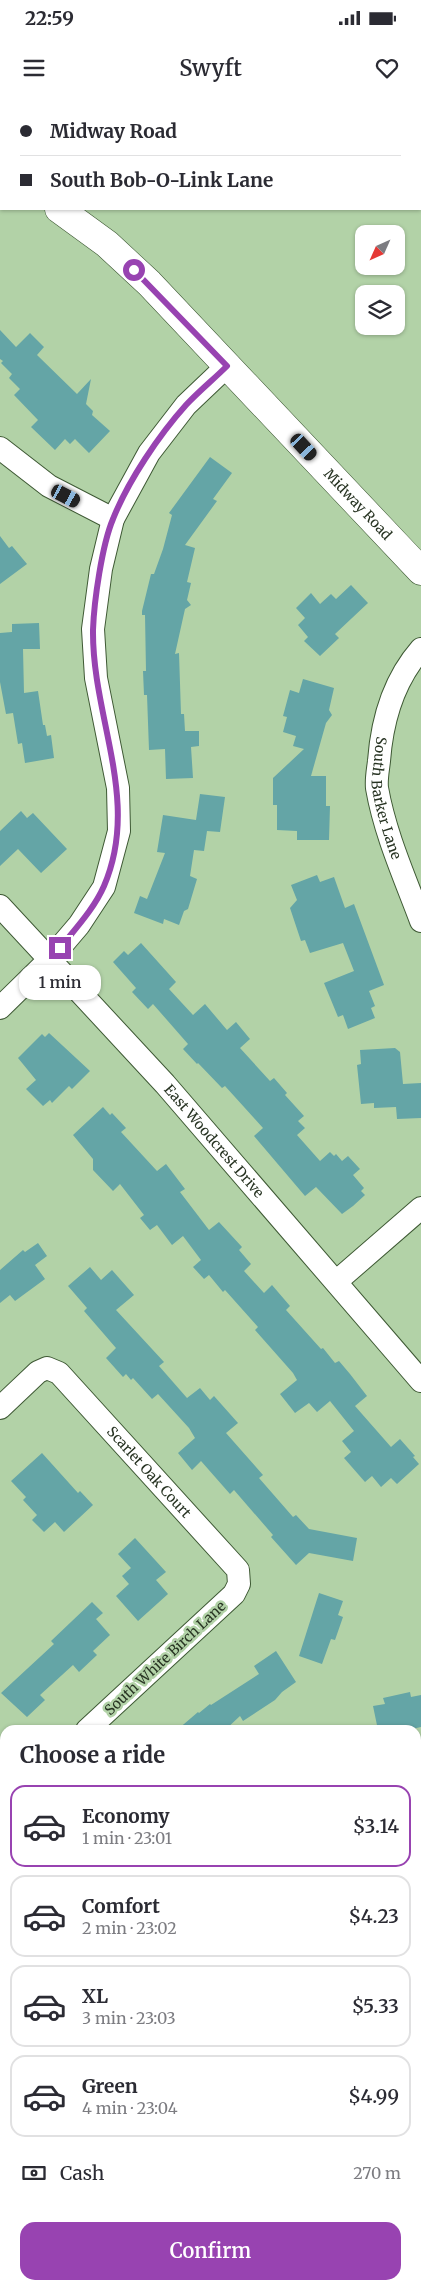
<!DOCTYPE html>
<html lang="en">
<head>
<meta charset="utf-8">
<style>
  body { margin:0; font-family:Merriweather,serif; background:#f2f2f3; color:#2b2b33; height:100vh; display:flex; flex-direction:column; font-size:19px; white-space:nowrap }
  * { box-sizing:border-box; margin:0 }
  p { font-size:16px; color:#7c7c81 }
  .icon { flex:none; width:28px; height:28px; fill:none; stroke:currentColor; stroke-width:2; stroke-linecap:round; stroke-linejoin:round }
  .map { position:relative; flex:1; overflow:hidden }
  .sheet { position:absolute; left:0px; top:1625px; width:421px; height:565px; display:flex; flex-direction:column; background:#fff; border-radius:15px 15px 0 0; box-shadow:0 1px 4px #0004 }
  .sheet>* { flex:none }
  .top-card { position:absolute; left:0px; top:0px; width:421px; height:110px; box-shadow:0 1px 4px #0004; display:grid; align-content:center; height:110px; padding:0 20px; background:#fff }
  .needle { width:32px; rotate:225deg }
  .controls { position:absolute; left:355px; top:125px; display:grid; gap:10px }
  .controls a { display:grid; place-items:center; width:50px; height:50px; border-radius:10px; background:#fff; box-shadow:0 1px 4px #0004; font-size:25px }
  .end { position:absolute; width:22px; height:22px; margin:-11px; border:6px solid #9843b1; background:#fff; box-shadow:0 0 0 2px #fff }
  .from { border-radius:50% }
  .bubble { position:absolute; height:35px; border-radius:15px; background:#fff; box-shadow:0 1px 4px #0004; font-size:16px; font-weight:600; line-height:35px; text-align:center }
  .car { position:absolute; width:15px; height:30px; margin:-15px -8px; border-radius:6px; box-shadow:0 0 4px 1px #0007; background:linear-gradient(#222 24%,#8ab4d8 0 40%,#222 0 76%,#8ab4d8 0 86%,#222 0) }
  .top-card b { display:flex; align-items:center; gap:18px; height:48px; font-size:19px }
  .top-card b+b { border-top:1px solid #e1e1e2 }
  .top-card i { width:12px; height:12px; background:#2b2b33 }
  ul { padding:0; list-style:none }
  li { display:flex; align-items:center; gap:15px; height:82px; margin:0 10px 8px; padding:0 10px; border:2px solid #e1e1e2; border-radius:15px }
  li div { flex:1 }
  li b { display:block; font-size:19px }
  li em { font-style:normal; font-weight:600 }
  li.current { border-color:#9843b1 }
  li>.icon { width:45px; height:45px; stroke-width:1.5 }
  h2 { padding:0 20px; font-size:22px; line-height:60px }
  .pay { display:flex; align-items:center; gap:12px; height:55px; padding:0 20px; font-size:19px }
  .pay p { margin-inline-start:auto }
  .action { display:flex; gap:10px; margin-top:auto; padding:10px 20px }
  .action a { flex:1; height:58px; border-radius:15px; background:#9843b1; color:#fff; font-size:20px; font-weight:600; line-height:58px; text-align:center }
  .status { display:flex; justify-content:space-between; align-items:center; height:35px; padding:0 25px; background:#fff; direction:ltr }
  .status svg { height:14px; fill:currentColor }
  header { display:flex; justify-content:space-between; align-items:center; height:65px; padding:0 20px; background:#fff; font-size:22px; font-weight:600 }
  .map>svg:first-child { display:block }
  .building { fill:#64a5a6 }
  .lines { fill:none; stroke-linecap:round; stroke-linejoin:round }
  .street-casing { stroke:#3e5934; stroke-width:24 }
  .secondary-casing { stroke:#3e5934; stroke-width:29 }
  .street { stroke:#fff; stroke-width:22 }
  .secondary { stroke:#fff; stroke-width:28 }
  .route { stroke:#9843b1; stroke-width:6 }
  .labels { text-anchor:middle; stroke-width:5; stroke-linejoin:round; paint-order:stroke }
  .street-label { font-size:14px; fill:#273322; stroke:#b2d2a7 }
</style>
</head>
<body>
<div class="status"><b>22:59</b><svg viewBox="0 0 49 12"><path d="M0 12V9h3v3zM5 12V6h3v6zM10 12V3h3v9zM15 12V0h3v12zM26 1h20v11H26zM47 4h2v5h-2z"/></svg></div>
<header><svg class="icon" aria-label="menu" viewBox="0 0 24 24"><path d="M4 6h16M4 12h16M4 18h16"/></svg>Swyft<svg class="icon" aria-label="heart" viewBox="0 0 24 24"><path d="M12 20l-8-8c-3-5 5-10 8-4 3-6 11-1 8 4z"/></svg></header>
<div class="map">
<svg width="421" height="2190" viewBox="0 0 421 2190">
  <rect width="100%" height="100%" fill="#b2d2a7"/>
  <!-- building -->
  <g class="building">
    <polygon points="0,230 16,247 30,233 44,247 37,255 77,294 91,279 86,304 93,311 92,315 110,331 89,353 75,339 70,344 65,339 55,350 31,327 38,320 14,295 20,289 9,278 12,274 1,263 3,261 0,259"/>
    <polygon points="210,357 232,373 213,399 217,401 185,445 195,448 187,482 191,483 187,500 191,505 185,509 175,554 179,553 181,614 184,614 185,631 199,631 199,646 191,647 193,678 166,679 165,649 149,650 147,595 144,595 143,571 146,571 145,515 142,515 142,511 151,474 154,474 163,449 172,415 169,413"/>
    <polygon points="0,436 9,448 12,446 27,464 0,484"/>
    <polygon points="351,485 368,503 335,534 339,538 320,556 304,541 308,537 298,525 305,518 296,508 311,493 320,504 331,494 336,499"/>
    <polygon points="39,523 40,549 23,549 24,593 38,591 43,625 45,625 47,636 51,635 54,658 25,663 22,643 18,644 13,613 6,614 0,582 0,533 12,532 12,524"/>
    <polygon points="303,579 334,588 329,610 332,615 326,623 311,676 326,676 326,706 330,706 329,740 297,740 297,731 277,730 277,705 273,705 273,678 304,649 293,646 296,636 283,632 287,617 283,616 290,590 299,593"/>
    <polygon points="200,694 225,697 220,732 207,731 204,751 194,750 190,776 197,779 188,809 184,811 179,825 164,819 163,824 134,813 140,796 147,799 165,753 157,752 163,715 196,720"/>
    <polygon points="21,711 27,718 33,713 67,749 41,773 18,749 0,766 0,731"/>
    <polygon points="317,775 320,782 334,777 345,808 354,804 384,885 369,891 375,906 371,908 375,918 348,929 343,915 338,917 324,883 354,871 343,843 310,853 305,840 301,841 290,808 297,800 291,785"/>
    <polygon points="141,843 176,882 169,889 193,915 205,904 227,930 236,922 250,939 240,948 270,981 274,978 287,993 285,995 304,1016 298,1021 305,1028 297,1035 320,1061 330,1052 334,1056 336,1054 342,1061 348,1056 360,1069 353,1075 364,1088 361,1091 365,1095 353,1106 342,1114 316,1087 305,1096 254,1036 263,1028 225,986 222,988 198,963 197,964 183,949 188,944 153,904 148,909 132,892 136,888 113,862 124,851 128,855"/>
    <polygon points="49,933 90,971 72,989 69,986 52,1003 50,1000 43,1006 26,989 36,980 18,958 42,934 45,937"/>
    <polygon points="395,948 400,952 403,984 421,983 421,1018 397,1019 396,1007 374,1008 374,1003 361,1004 357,965 361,964 360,950"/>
    <polygon points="103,1007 110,1015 112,1013 126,1028 121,1032 157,1071 166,1064 185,1089 180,1092 209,1130 219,1122 242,1147 239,1150 251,1164 244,1171 264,1193 272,1185 290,1206 286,1210 321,1249 323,1248 335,1263 339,1261 350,1274 367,1296 355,1306 391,1347 400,1339 415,1356 413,1357 419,1364 397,1384 391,1378 381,1387 372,1376 365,1382 344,1358 351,1352 342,1341 354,1331 330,1301 317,1312 309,1303 295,1313 280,1294 297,1280 293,1273 255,1230 258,1227 225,1190 223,1192 209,1175 204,1179 193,1167 201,1160 183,1136 172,1145 157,1125 150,1130 140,1118 144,1115 120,1084 113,1091 93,1070 93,1059 73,1035"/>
    <polygon points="38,1143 47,1156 35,1165 45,1179 15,1201 10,1195 0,1203 0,1170 23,1150 25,1152"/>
    <polygon points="90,1167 101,1180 112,1170 134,1195 116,1210 164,1262 159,1266 187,1298 200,1288 210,1300 214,1296 238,1323 226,1333 263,1375 259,1378 293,1417 296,1415 309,1429 357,1438 353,1461 309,1453 296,1465 271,1437 273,1435 234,1390 230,1394 201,1361 192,1370 178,1353 195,1338 189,1328 158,1294 152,1299 133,1278 131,1280 126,1274 123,1277 106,1258 116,1248 84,1211 87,1208 68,1186"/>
    <polygon points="42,1353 78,1393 80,1391 93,1405 64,1432 55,1422 44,1432 32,1420 37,1415 23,1400 26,1397 11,1381"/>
    <polygon points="135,1438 166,1472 156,1480 168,1494 138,1521 116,1496 129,1484 122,1476 131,1468 118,1454"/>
    <polygon points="319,1493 343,1501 338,1515 343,1517 335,1540 331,1539 322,1564 299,1556"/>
    <polygon points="92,1502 103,1513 96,1519 110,1535 93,1551 97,1555 79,1572 73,1565 40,1595 45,1600 27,1617 1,1593 54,1544 51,1541"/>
    <polygon points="276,1551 296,1582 282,1592 275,1600 243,1621 240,1616 225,1630 177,1630 198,1612 199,1613 210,1604 211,1605 259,1574 254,1566"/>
    <polygon points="410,1592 411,1597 421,1595 421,1627 407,1630 378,1630 373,1606 385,1604 383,1598"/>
  </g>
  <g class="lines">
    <defs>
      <g id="street">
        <polyline points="0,348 49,386 113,419"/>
        <path id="s1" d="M421,549C393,581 382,620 379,661C378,670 376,679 377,688C385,734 405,778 421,821"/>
        <path id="s2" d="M0,806L165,984L421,1281"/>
        <polyline points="0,908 50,859 79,825 104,787 119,731 118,688 96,578 93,529 101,469 113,419 149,353 186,305 227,266"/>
        <polyline points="337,1181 421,1108"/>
        <path id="s3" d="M0,1308L38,1272L47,1268L59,1273L238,1470L239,1484L234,1494L87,1630"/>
        <polyline points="0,1709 5,1704"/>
        <polyline points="416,1719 421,1715"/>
        <polyline points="0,1850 5,1856"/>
        <polyline points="0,1886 5,1891"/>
        <polyline points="416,2083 421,2079"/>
        <polyline points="0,2085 5,2080"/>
        <polyline points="263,2185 273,2190"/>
        <polyline points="298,2190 303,2185"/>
      </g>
      <g id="secondary">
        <polyline points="0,70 1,71"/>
        <path id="s4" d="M59,109L107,144L149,183L421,471"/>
      </g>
    </defs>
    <!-- street casing -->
    <use href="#street" class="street-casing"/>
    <!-- secondary casing -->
    <use href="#secondary" class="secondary-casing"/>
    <!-- street -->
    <use href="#street" class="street"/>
    <!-- secondary -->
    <use href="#secondary" class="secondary"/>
  </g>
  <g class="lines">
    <!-- route -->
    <path class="route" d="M60,848C75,829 94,809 104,786C141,700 92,618 93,530C94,501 102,445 113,419C128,381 159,335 186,305C199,291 214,279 227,266L134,170"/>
  </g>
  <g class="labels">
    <!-- street labels -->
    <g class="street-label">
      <text dy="5" stroke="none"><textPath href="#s4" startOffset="421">Midway Road</textPath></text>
      <text dy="5" stroke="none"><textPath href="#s1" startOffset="160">South Barker Lane</textPath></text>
      <text dy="5" stroke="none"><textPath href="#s2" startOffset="318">East Woodcrest Drive</textPath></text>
      <text dy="5" stroke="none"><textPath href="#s3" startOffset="209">Scarlet Oak Court</textPath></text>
      <text transform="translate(165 1558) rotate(-43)" y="5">South White Birch Lane</text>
    </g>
  </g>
</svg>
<div class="controls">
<a><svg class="needle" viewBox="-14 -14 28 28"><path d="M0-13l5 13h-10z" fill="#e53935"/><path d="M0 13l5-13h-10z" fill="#7c7c81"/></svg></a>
<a><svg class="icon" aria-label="layers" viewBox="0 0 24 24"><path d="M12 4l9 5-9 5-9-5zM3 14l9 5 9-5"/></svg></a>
</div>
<i class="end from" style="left:134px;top:170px"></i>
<i class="end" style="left:60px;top:848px"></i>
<div class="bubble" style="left:19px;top:865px;width:82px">1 min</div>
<i class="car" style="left:304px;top:347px;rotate:137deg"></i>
<i class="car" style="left:66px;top:396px;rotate:118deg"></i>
<div class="top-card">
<b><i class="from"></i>Midway Road</b>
<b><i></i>South Bob-O-Link Lane</b>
</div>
<section class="sheet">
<h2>Choose a ride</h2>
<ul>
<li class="current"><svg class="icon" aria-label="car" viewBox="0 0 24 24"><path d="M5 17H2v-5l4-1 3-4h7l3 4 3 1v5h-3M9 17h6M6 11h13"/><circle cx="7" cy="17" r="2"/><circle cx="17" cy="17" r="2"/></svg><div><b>Economy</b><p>1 min · 23:01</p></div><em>$3.14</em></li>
<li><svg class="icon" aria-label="car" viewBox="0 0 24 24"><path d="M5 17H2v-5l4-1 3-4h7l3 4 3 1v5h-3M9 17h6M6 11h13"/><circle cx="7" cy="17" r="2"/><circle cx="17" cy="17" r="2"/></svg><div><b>Comfort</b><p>2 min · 23:02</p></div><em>$4.23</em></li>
<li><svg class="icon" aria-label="car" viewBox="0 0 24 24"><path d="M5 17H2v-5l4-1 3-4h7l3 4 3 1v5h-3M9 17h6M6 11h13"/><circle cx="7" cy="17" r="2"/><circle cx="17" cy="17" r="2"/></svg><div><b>XL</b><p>3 min · 23:03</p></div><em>$5.33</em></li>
<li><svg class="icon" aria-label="car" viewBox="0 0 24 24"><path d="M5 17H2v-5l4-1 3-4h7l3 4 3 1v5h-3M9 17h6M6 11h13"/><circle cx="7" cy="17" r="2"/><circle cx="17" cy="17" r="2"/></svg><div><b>Green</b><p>4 min · 23:04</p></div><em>$4.99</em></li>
</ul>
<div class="pay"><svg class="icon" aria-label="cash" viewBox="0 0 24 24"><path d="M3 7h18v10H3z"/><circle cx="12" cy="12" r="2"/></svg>Cash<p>270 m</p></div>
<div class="action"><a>Confirm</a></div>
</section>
</div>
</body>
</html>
